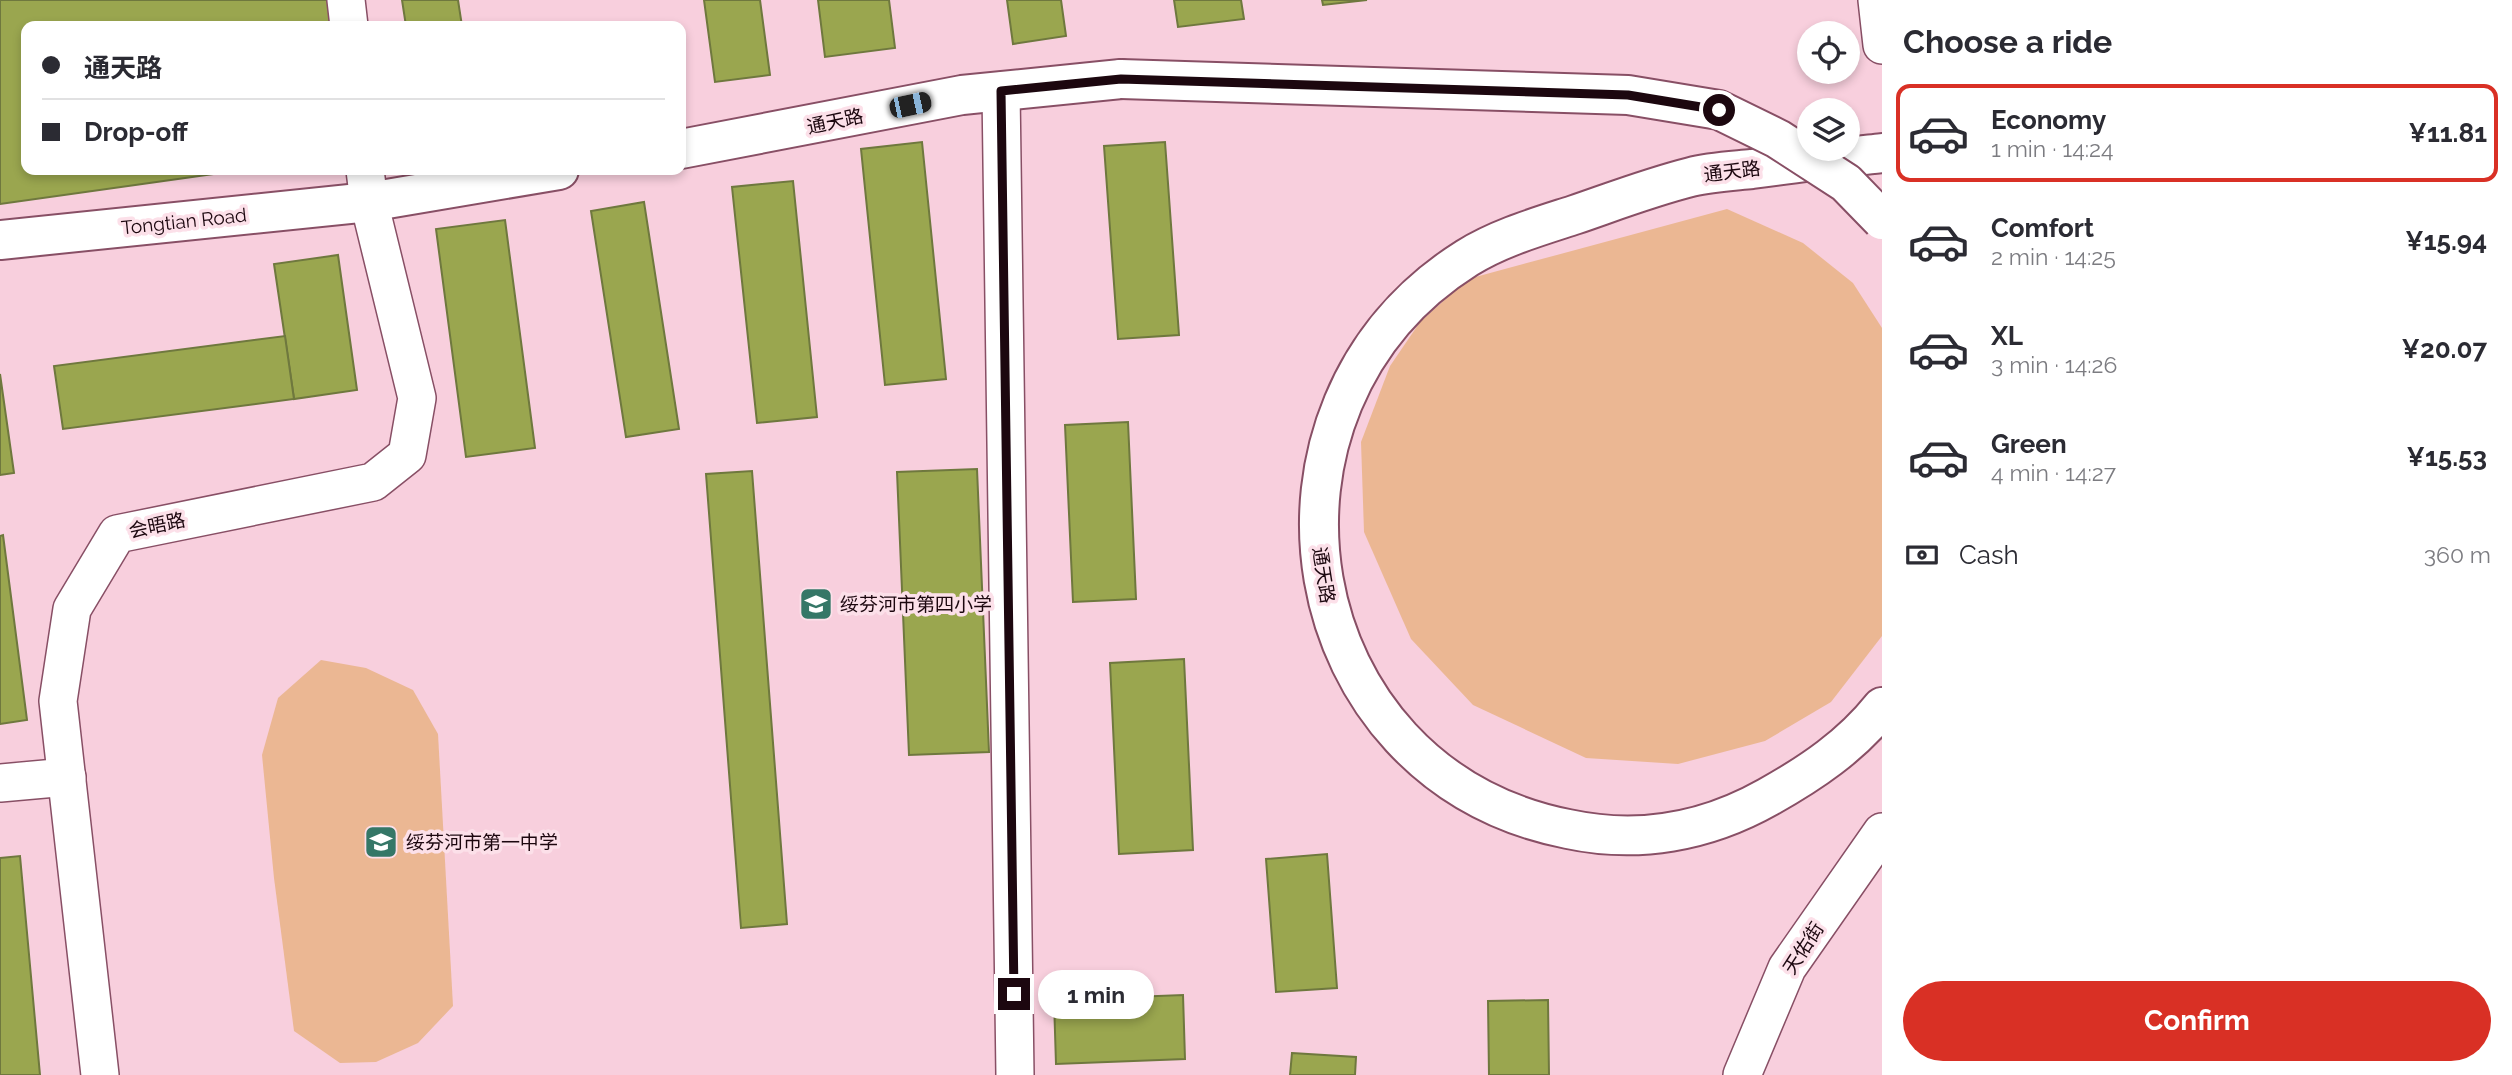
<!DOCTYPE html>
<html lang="en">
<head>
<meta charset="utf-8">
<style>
  body { margin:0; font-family:Raleway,"Noto Sans SC",sans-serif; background:#f7f7f7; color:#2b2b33; height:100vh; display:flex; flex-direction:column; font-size:26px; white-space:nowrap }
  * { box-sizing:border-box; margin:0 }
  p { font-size:23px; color:#7c7c81 }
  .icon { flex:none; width:38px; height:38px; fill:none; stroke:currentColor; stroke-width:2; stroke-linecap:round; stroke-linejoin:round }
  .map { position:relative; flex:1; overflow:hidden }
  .side { display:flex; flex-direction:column; background:#fff; width:630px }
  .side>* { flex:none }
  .banner { position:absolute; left:21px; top:21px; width:665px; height:154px; border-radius:14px; box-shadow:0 4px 10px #0003; display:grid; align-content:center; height:154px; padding:0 21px; background:#fff }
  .buttons { position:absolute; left:1797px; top:21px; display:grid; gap:14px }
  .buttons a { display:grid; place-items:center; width:63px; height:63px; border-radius:50%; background:#fff; box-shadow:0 4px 10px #0003; font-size:35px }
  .end { position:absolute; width:32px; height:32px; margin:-16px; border:9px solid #1c070f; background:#fff; box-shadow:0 0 0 4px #fff }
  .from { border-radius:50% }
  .bubble { position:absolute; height:49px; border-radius:24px; background:#fff; box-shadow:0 4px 10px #0003; font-size:23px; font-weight:700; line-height:49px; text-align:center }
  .car { position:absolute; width:21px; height:42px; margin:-21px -10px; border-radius:9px; box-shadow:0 0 5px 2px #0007; background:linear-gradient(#222 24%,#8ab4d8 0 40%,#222 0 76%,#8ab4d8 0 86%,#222 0) }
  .banner b { display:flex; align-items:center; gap:24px; height:66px; font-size:26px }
  .banner b+b { border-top:2px solid #e1e1e2 }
  .banner i { width:18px; height:18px; background:#2b2b33 }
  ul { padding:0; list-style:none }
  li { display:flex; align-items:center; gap:21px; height:98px; margin:0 14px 10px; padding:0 7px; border:4px solid transparent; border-radius:14px }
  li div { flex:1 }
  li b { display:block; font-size:26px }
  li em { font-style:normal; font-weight:700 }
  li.on { border-color:#d93025 }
  li>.icon { width:63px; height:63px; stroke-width:1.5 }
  h2 { padding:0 21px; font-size:32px; line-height:84px }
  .pay { display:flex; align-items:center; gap:18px; height:77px; padding:0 21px; font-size:26px }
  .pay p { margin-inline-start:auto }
  .action { display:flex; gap:14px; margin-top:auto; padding:14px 21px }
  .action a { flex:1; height:80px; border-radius:42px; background:#d93025; color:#fff; font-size:28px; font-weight:700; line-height:80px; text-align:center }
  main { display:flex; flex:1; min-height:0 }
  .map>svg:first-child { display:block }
  .green { fill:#ebb793 }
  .building { fill:#9aa64f; stroke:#6f783e; stroke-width:2 }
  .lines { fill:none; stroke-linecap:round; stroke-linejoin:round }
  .tertiary-casing { stroke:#884f65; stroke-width:40 }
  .secondary-casing { stroke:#884f65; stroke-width:42 }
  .tertiary { stroke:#fff; stroke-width:37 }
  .secondary { stroke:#fff; stroke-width:38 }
  .secondary-bridge-casing { stroke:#884f65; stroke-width:42; stroke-linecap:butt }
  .secondary-bridge { stroke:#fff; stroke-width:38 }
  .route { stroke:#1c070f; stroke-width:9 }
  .labels { text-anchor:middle; stroke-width:7; stroke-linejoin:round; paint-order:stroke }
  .street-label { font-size:19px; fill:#1c070f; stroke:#fce0e9 }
  .poi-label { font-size:19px; fill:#1c070f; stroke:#fce0e9; text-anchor:start }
</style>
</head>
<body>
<main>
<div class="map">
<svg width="1882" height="1075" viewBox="0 0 1882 1075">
  <rect width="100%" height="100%" fill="#f8cfdd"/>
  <!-- green -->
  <g class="green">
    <polygon points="1727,209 1803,243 1853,283 1882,328 1882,636 1831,702 1765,741 1678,764 1586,758 1473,705 1411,639 1364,532 1361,442 1390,366 1420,322 1468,279"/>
    <polygon points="321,660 366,668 413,690 438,734 453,1006 418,1043 376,1062 340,1063 294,1031 274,878 262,755 278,698"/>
  </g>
  <!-- building -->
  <g class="building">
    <polygon points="0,0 328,0 332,26 26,26 26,170 242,170 0,204"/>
    <polygon points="402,0 458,0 462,26 406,26"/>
    <polygon points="704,0 760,0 770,75 715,82"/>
    <polygon points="818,0 889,0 895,48 825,57"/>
    <polygon points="1007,0 1061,0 1066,36 1013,44"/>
    <polygon points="1174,0 1241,0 1244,19 1178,27"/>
    <polygon points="1322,0 1367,0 1323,5"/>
    <polygon points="922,142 946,379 885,385 861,149"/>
    <polygon points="1165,142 1179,335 1118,339 1104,146"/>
    <polygon points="793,181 817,417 757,423 732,187"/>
    <polygon points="644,202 679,429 626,437 591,211"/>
    <polygon points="505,220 535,448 466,457 436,229"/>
    <polygon points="338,255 357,390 294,399 274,264"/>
    <polygon points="285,336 294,399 63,429 54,366"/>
    <polygon points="0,374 14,473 0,475"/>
    <polygon points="1128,422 1136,599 1073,602 1065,425"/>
    <polygon points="977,469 989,752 909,755 897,472"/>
    <polygon points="752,471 787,924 741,928 706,474"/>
    <polygon points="3,535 27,720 0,724 0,536"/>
    <polygon points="1184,659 1193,850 1119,854 1110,663"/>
    <polygon points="1327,854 1337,988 1276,992 1266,859"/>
    <polygon points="20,856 40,1075 0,1075 0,858"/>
    <polygon points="1183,995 1185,1059 1056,1064 1054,1000"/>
    <polygon points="1548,1000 1549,1075 1489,1075 1488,1001"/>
    <polygon points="1292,1053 1356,1057 1355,1075 1290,1075"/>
  </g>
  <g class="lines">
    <defs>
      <g id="tertiary">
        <polyline points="346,0 349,26"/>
        <polyline points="1877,0 1882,45"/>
        <polyline points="1001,91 1015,1075"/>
        <polyline points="0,783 67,777"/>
        <polyline points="100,1075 58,701 72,609 117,534 373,482 407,455 417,398 369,202 365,170"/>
        <polyline points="1742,1075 1787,968 1882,832"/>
      </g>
      <g id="secondary">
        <polyline points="681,149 962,95 1121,79"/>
        <path d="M1882,153C1839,158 1795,163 1752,169C1732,171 1710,172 1691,177C1651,187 1612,202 1574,215C1537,227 1499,238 1467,258C1229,408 1289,774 1568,829C1638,844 1706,832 1768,797C1811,773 1851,746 1882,707"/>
        <polyline points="0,240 369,202 559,170"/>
      </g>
    </defs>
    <!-- tertiary casing -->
    <use href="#tertiary" class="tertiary-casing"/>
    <!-- secondary casing -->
    <use href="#secondary" class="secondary-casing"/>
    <!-- tertiary -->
    <use href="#tertiary" class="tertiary"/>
    <!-- secondary -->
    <use href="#secondary" class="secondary"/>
    <defs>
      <polyline id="secondary-bridge" points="1121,79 1628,95 1719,110 1778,139 1846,183 1882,220"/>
    </defs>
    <!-- secondary-bridge casing -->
    <use href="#secondary-bridge" class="secondary-bridge-casing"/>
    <!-- secondary-bridge -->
    <use href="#secondary-bridge" class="secondary-bridge"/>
  </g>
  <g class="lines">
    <!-- route -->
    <polyline class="route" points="1014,994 1001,91 1121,79 1628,95 1719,110"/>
  </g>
  <!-- icons -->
  <defs>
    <symbol id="school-square" viewBox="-11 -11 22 22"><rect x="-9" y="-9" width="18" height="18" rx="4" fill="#357767" stroke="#fce0e9"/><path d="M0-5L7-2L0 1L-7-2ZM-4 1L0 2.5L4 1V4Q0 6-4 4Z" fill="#fff"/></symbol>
  </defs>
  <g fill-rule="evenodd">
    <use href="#school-square" x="797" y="585" width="38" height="38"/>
    <use href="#school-square" x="362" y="823" width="38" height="38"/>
  </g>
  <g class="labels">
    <!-- street labels -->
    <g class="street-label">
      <text transform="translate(835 121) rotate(-12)" y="7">通天路</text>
      <text transform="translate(1732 171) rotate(-7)" y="7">通天路</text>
      <text transform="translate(184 221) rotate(-6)" y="7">Tongtian Road</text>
      <text transform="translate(157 525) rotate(-12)" y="7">会晤路</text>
      <text transform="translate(1324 575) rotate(81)" y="7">通天路</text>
      <text transform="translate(1803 948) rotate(-57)" y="7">天佑街</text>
    </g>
    <!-- poi labels -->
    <g class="poi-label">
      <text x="840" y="611">绥芬河市第四小学</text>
      <text x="406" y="849">绥芬河市第一中学</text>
    </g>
  </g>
</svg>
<div class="buttons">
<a><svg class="icon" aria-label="locate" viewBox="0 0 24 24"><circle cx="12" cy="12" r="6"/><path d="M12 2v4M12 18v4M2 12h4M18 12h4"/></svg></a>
<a><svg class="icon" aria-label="layers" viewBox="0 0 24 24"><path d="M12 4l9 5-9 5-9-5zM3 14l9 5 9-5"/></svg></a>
</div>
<i class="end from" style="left:1719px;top:110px"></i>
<i class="end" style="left:1014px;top:994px"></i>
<div class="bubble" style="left:1038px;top:970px;width:116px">1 min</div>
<i class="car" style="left:910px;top:105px;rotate:78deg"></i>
<div class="banner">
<b><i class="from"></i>通天路</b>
<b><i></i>Drop-off</b>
</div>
</div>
<section class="side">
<h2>Choose a ride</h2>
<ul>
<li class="on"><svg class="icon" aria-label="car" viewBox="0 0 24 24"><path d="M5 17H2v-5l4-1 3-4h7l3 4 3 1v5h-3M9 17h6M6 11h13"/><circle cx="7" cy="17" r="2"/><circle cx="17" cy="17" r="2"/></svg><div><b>Economy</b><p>1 min · 14:24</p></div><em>¥11.81</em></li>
<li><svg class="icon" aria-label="car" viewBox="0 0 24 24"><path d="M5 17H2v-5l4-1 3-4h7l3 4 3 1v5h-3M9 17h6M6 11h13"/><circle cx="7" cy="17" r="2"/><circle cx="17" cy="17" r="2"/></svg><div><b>Comfort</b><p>2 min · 14:25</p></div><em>¥15.94</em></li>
<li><svg class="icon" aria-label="car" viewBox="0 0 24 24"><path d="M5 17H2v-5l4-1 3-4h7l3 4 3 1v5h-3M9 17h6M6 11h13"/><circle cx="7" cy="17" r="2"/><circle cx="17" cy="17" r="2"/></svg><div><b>XL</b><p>3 min · 14:26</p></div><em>¥20.07</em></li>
<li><svg class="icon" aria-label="car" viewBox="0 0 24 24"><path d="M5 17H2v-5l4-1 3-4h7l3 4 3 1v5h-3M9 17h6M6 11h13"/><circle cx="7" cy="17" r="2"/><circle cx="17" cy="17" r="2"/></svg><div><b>Green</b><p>4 min · 14:27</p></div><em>¥15.53</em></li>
</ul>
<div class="pay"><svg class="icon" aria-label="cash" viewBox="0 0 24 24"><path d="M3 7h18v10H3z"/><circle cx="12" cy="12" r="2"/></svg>Cash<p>360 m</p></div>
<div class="action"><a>Confirm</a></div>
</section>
</main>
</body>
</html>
